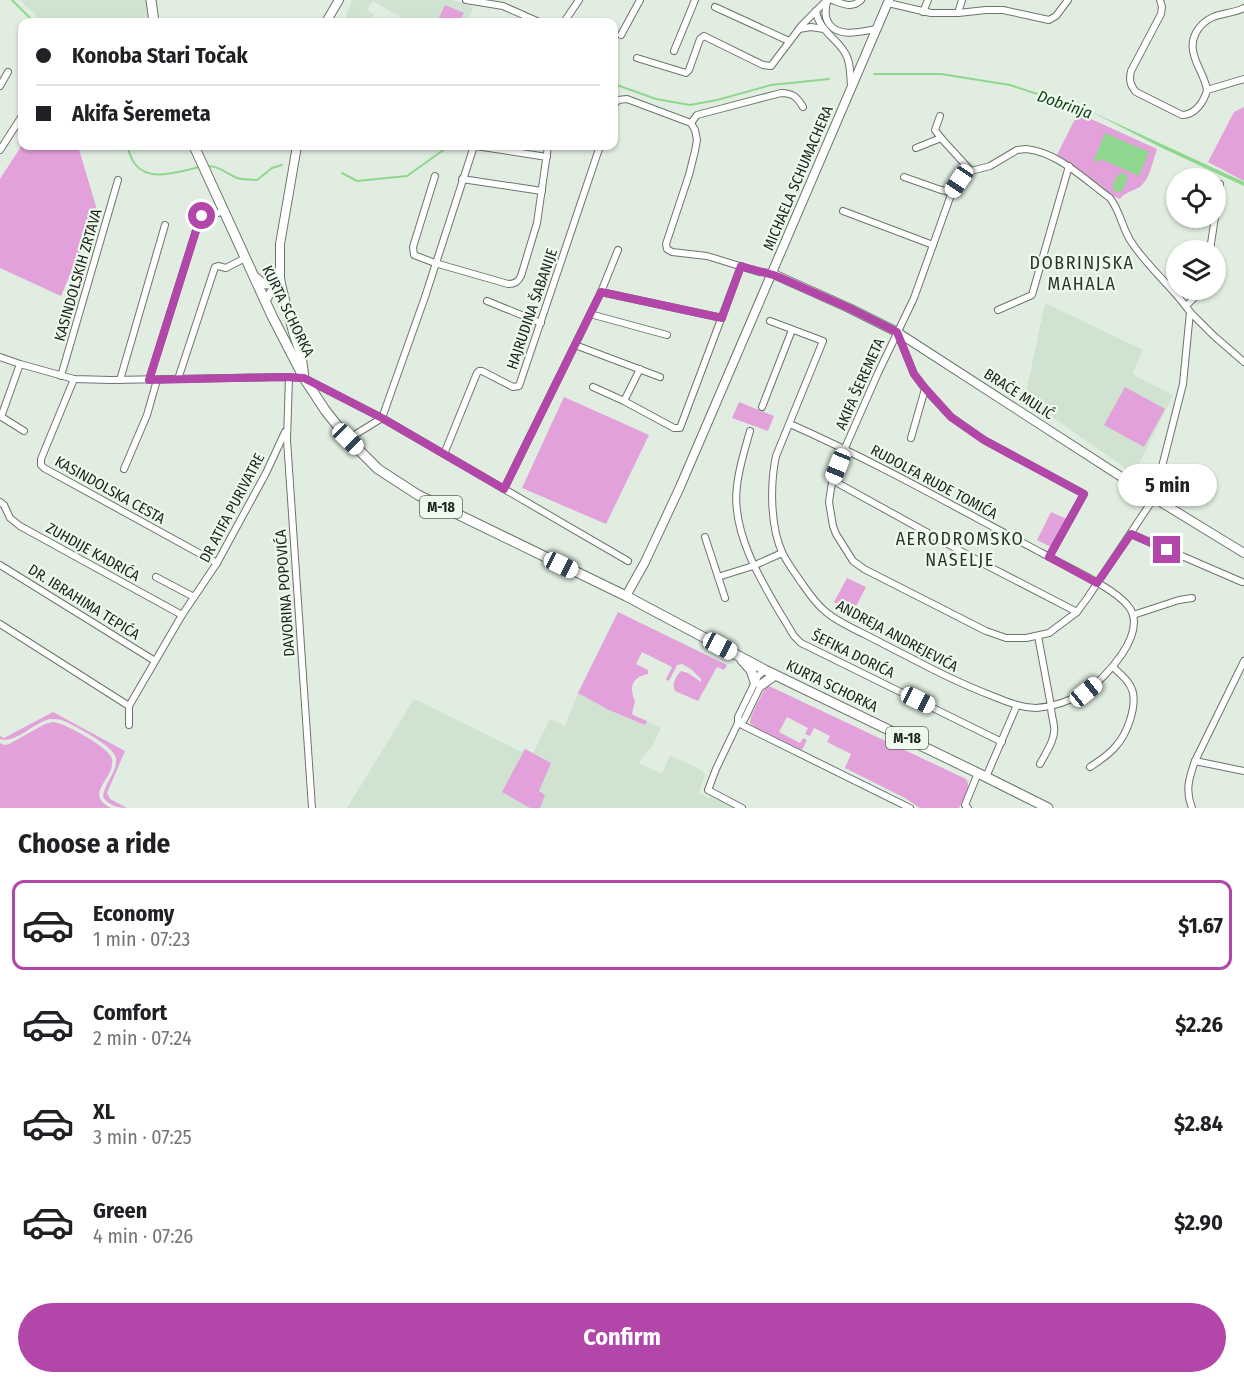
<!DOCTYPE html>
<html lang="en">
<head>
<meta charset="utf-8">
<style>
  body { margin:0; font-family:"Fira Sans Condensed",sans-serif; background:#f2f2f2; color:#202124; height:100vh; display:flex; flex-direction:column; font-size:22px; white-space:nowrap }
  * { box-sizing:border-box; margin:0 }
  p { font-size:20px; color:#757577 }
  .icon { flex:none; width:33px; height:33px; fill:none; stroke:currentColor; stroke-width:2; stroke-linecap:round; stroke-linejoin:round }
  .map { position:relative; height:808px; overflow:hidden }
  .sheet { display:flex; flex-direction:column; background:#fff; flex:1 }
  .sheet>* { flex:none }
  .top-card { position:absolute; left:18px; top:18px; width:600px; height:132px; border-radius:12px; box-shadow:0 2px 4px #0004; display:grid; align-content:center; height:132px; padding:0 18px; background:#fff }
  .buttons { position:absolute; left:1166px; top:168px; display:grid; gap:12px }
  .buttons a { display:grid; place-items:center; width:60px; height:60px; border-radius:50%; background:#fff; box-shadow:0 2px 4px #0004; font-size:30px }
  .end { position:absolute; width:27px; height:27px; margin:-14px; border:8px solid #b247a9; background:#fff; box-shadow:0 0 0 3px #fff }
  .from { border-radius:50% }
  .bubble { position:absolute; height:42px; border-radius:21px; background:#fff; box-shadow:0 2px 4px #0004; font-size:20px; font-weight:700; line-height:42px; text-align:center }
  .car { position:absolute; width:18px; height:36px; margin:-18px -9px; border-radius:8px; box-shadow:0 0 4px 2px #0007; background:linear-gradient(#fff 24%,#345 0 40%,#fff 0 76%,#345 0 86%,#fff 0) }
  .top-card b { display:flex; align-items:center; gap:21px; height:57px; font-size:22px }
  .top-card b+b { border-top:2px solid #e0e0e0 }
  .top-card i { width:15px; height:15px; background:#202124 }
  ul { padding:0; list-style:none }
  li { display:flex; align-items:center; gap:18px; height:90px; margin:0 12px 9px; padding:0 6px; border:3px solid transparent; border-radius:12px }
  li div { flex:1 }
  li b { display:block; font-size:22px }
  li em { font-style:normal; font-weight:700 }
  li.active { border-color:#b247a9 }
  li>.icon { width:54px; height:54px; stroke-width:1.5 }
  h2 { padding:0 18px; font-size:27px; line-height:72px }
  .primary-button { display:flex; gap:12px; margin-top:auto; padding:12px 18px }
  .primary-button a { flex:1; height:69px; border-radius:36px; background:#b247a9; color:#fff; font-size:24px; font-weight:700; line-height:69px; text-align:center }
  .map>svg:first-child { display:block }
  .built { fill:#d0e2d0 }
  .green { fill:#e2a1da }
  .water { fill:#8fd78e }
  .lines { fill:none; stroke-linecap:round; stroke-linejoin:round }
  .stream { stroke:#8fd78e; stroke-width:2 }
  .minor-casing { stroke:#6b766b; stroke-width:8 }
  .tertiary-casing { stroke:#6b766b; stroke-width:10 }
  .secondary-casing { stroke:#6b766b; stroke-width:10 }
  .primary-casing { stroke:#6b766b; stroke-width:11 }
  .minor { stroke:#fff; stroke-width:6 }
  .tertiary { stroke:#fff; stroke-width:8 }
  .secondary { stroke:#fff; stroke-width:8 }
  .primary { stroke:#fff; stroke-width:9 }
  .route { stroke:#b247a9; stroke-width:8 }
  .labels { text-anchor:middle; stroke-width:4.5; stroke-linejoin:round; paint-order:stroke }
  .shield { fill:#eefaed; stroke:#5c645c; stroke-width:1.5 }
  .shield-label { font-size:14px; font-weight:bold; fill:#1e231e }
  .street-label { font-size:15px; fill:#1e231e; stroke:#eefaed }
  .water-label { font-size:16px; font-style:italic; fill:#0c3f10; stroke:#eefaed }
  .quarter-label { font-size:18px; letter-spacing:1.5px; fill:#2b342a; stroke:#eefaed }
</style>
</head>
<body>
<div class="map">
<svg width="1244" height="808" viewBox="0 0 1244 808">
  <rect width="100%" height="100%" fill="#e1ede0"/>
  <!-- built -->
  <g class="built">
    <polygon points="20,0 146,0 148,22 43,22"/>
    <polygon points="352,0 452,0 474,7 466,22 405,22 405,20 373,1 367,10 374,14 370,20 373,22 344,22"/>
    <polygon points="1045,303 1143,350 1132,374 1173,395 1134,474 1025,398"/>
    <polygon points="578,693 609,710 645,725 647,721 661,728 651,748 646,752 639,763 662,774 670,756 694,766 705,774 699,793 709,798 711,797 734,808 347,808 414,699 522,752 525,749 533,753 550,719 565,726"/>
  </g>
  <!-- green -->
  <g class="green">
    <polygon points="445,5 464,13 459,22 437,22"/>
    <polygon points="1244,107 1244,181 1208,162 1234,112"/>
    <path d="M1078,113L1157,149C1153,160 1150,178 1141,186C1134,191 1124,192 1120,199L1107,193L1103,187L1057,155Z"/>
    <polygon points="22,145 78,146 97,210 61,296 0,268 0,179"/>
    <polygon points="1125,387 1165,409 1144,447 1104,425"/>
    <polygon points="564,397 649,435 606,524 522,488"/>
    <polygon points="739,402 774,416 768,431 732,418"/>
    <polygon points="1051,512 1067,519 1051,547 1037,540"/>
    <polygon points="847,578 866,587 853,612 834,602"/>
    <path d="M618,612L727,665L724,670L717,667L698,701L675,691C671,684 676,676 681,671L688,673L701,682V679L691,669L682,664L677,665L670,679L668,681L666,679L672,667L642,652L636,664L648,670V674C632,677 629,687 635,701L632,713L633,715L647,721L645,725L609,710L578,693Z"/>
    <path d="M769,686L966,779C972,788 963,799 959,808H920L905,798L845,768L851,754L827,742L830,736L814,728L810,736L805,734L808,728L787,717L779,732L800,743L803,738L807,740L802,750L754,727L750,723L751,716L765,688Z"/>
    <path d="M53,712L125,751L107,793L110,799L127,808C118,808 108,805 103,797C104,784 118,771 116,758C114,746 75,726 64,721C60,719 55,719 50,719C34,722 16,744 0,739V736L4,738Z"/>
    <path d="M53,722C65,723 110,748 112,759C116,779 82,793 111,808H0V743L5,745L9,744L45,724Z"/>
    <polygon points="525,749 551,763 539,791 545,795 540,808 530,808 502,792"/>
  </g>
  <!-- water -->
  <g class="water">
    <polygon points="1090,111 1244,182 1244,186 1162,148"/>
    <polygon points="1105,133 1149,152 1139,176 1101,159 1099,162 1094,160"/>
    <path d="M1123,173L1127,175V180L1122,191L1116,192L1113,189C1112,183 1117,174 1123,173Z"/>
  </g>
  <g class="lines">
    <!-- stream -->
    <g class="stream">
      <polyline points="12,0 34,22"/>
      <polyline points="874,74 941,74 1010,85 1092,112"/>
      <polyline points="614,84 656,99 690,105 717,100 771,85 829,79"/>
      <path d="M127,146C129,151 131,159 135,164C149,183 181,171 200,167"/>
      <path d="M205,166C218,165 226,173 237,178C243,180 251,179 257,180L272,168L282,165"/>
      <polyline points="342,173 357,181 407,176 449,146"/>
    </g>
    <defs>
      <g id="minor">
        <polyline points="466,0 503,6 539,22"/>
        <path d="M832,0C843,4 852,9 861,0"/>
        <path d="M1160,0L1162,7L1161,14L1131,71C1129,80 1130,85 1136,92L1182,115C1195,115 1204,102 1207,90"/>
        <path d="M827,2C825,10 824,18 830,25C841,38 862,31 877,29"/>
        <polyline points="888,3 931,13 958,13 986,10 1003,10 1049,20 1056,16 1068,0"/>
        <polyline points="715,7 789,41"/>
        <path d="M816,11C819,31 836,37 845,53C851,62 850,76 851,86"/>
        <polyline points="923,12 928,0"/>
        <polyline points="958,13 962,0"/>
        <polyline points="564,22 579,0"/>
        <polyline points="799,29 811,27 824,29"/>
        <polyline points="621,35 640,0"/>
        <polyline points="674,51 695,0"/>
        <polyline points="637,58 686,73 689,70 700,39 704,36 763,65 771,66 802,25 827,0"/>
        <polyline points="0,86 8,72"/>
        <path d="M1207,90C1205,77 1197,67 1194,55C1189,39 1198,24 1213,17C1223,13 1234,13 1244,8"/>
        <polyline points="1207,90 1244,79"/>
        <polyline points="614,105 618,100 627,99 691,123 695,130 697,140 695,151 689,175 666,244 667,249 672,252 707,256 759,272 771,273"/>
        <polyline points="940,116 935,130 941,138"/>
        <path d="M691,123L697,115L781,93C793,93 797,97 803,107"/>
        <polyline points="476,146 547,157"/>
        <polyline points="916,148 941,138 971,171"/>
        <path d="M1026,149C1058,152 1085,180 1110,198C1120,211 1122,227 1130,240C1147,267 1172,286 1190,312L1183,384L1154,498L1088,597L1077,612L1049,633L1026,638H1006L986,631L864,569L853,561L836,534L833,526L829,502L832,482L845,448L878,373L914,298L952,192L959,181L971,171L990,166L1017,150Z"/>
        <polyline points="0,150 22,116"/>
        <path d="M435,176L413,247L414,255L435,263L508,284C515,284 518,282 521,276L537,223L548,146"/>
        <polyline points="904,177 941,190 952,192"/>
        <polyline points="462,179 542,191"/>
        <polyline points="843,211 933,245"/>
        <polyline points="1210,250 1220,184"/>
        <polyline points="601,292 722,318"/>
        <polyline points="487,301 541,323"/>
        <polyline points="1186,306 1195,297 1199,290"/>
        <polyline points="998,310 1032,295 1069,166"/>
        <polyline points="1190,312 1214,336 1244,362"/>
        <polyline points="590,314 667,335"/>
        <path d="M770,321L823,341L776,456C770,484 770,528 783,554C788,564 795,573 801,582C808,592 815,603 825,611C836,621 852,628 866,635C889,647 911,658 934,670C954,680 974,689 995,697C1008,702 1021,708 1036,708C1053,707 1070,701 1085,692C1106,678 1148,633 1129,607C1114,587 1063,565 1040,552C957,508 876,462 790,424"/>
        <polyline points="897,332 914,374 925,389 951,417 984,440 1084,494 1049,557"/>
        <polyline points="575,345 660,377"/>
        <polyline points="0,357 20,364 74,379 111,380 283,377 304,378 382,418 628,561"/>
        <polyline points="61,376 118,180"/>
        <polyline points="289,377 287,440 312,808"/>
        <polyline points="74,379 41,459 41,465 44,468 217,563"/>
        <polyline points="178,379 215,267 218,266 226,268 245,258"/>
        <polyline points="120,380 165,225"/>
        <polyline points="149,380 199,221 204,215 215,214 224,211"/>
        <polyline points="593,387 624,401 674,428 680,428 741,266"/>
        <polyline points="624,401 640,369"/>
        <polyline points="762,407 792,330"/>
        <polyline points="0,416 24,431"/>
        <polyline points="1,417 20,364"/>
        <path d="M750,431C745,449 739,467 737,486C730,537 769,594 794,636L801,643L1002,742"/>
        <polyline points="911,438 925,389"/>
        <polyline points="348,439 382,418 425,297 474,146"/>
        <polyline points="444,454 477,373 479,371 482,371 513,387 519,386 600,146"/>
        <polyline points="124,469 147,415 157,380"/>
        <polyline points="832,480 986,565 1077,612"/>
        <polyline points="504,489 601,292 618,250"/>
        <polyline points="0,502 4,505 10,518 20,526 182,615"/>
        <polyline points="1131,534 1242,582"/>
        <polyline points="705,537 725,598"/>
        <polyline points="0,565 155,661"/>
        <polyline points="156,577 194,597"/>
        <polyline points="718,577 753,566 782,553"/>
        <polyline points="1133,615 1179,600 1192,598"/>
        <polyline points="0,624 129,706"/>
        <path d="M1038,636L1051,706C1051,713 1053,719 1054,726C1056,739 1046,752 1040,764"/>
        <polyline points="738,723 910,808"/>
        <polyline points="738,723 744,720 762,683"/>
        <polyline points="129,725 129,706 182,615 217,563 266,473 285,432"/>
        <polyline points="1195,761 1244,771"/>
        <path d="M1090,767C1099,761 1109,755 1116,746C1127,734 1136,709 1133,693C1131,682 1120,674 1113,667"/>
        <polyline points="986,777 1017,705"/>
        <polyline points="742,808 708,790 716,769 738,723 738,717 758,676 765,670"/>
        <polyline points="968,808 965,805 978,773"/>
        <path d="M1192,808C1185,791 1189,778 1195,761L1244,661"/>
      </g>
      <g id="tertiary">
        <polyline points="326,22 339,0"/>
        <polyline points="297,146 280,244 280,280 293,332 302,359 304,374"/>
        <polyline points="771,273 849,308 897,332 1154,498 1244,553"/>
        <polyline points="265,301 279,281"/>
      </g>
      <polyline id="secondary" points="626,596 645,562 680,487 889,0"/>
      <g id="primary">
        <polyline points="151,0 154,22"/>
        <polyline points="194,146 272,316 304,378 325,410 348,439 378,469 418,495 626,596 765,670 986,777 1048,808"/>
        <path d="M256,278C264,286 271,286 280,280"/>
        <polyline points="742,660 751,670 755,682"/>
        <polyline points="761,685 775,675"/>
      </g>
    </defs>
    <!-- minor casing -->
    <use href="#minor" class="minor-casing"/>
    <!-- tertiary casing -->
    <use href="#tertiary" class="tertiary-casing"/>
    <!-- secondary casing -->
    <use href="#secondary" class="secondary-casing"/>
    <!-- primary casing -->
    <use href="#primary" class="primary-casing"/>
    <!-- minor -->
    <use href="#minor" class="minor"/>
    <!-- tertiary -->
    <use href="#tertiary" class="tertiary"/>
    <!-- secondary -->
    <use href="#secondary" class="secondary"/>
    <!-- primary -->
    <use href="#primary" class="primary"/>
  </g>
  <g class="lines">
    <!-- route -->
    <path class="route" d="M202,216L199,221L149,380L283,377L304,378L382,418L504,489L601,292L722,318L741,266C754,271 768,272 781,278L849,308L897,332L914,374L925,388L951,417L984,440L1084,494L1049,557L1097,583L1131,534L1167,550"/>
  </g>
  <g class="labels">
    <!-- shield labels -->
    <g class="shield">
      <rect x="420" y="496" width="42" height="22" rx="4.5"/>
      <rect x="886" y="727" width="42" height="22" rx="4.5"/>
    </g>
    <g class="shield-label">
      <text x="441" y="512">M-18</text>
      <text x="907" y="743">M-18</text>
    </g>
    <!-- street labels -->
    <g class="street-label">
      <text transform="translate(798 178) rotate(-67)" y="5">MICHAELA SCHUMACHERA</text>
      <text transform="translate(78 275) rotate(-74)" y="5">KASINDOLSKIH ZRTAVA</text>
      <text transform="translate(532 309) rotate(-71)" y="5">HAJRUDINA ŠABANIJE</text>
      <text transform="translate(288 311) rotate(64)" y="5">KURTA SCHORKA</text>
      <text transform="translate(860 384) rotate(-66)" y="5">AKIFA ŠEREMETA</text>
      <text transform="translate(1019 394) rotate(33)" y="5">BRAĆE MULIĆ</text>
      <text transform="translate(934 482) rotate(28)" y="5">RUDOLFA RUDE TOMIĆA</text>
      <text transform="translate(110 490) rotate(29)" y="5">KASINDOLSKA CESTA</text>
      <text transform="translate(232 508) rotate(-62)" y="5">DR ATIFA PURIVATRE</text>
      <text transform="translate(93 552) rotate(29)" y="5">ZUHDIJE KADRIĆA</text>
      <text transform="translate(285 593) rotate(-94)" y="5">DAVORINA POPOVIĆA</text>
      <text transform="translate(84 602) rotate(32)" y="5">DR. IBRAHIMA TEPIĆA</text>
      <text transform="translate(897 636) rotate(28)" y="5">ANDREJA ANDREJEVIĆA</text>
      <text transform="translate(853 654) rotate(26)" y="5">ŠEFIKA DORIĆA</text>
      <text transform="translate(832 686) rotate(26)" y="5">KURTA SCHORKA</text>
    </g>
    <!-- water labels -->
    <g class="water-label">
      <text transform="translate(1065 104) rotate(19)" y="6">Dobrinja</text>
    </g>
    <!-- quarter labels -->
    <g class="quarter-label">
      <text x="1082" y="269">DOBRINJSKA<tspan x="1082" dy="21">MAHALA</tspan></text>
      <text x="960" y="545">AERODROMSKO<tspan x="960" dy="21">NASELJE</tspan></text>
    </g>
  </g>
</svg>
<div class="buttons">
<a><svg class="icon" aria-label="locate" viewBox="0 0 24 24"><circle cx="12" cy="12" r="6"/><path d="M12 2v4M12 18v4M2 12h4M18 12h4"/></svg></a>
<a><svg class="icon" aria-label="layers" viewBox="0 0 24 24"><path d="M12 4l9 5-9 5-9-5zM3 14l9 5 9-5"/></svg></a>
</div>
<i class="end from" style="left:202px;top:216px"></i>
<i class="end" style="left:1167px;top:550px"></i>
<div class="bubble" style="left:1118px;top:464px;width:99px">5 min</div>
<i class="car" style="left:959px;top:181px;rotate:214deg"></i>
<i class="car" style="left:348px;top:439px;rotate:135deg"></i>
<i class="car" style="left:838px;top:466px;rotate:202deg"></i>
<i class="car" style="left:561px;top:565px;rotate:116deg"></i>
<i class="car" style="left:720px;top:646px;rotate:118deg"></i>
<i class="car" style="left:1086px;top:692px;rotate:51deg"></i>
<i class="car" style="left:918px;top:700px;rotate:116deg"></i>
<div class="top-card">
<b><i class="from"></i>Konoba Stari Točak</b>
<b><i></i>Akifa Šeremeta</b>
</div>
</div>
<section class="sheet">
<h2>Choose a ride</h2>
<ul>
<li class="active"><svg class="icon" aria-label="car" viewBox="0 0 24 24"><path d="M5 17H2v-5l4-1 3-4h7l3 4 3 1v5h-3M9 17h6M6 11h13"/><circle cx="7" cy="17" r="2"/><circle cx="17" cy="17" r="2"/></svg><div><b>Economy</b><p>1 min · 07:23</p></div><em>$1.67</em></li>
<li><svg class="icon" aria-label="car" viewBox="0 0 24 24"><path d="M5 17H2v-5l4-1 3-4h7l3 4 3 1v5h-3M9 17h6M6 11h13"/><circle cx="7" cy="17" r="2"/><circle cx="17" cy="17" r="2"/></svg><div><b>Comfort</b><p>2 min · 07:24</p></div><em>$2.26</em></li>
<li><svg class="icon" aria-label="car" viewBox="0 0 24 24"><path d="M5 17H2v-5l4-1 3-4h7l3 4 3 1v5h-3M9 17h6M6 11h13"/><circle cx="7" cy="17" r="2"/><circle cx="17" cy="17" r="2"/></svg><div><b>XL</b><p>3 min · 07:25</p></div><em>$2.84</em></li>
<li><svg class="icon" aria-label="car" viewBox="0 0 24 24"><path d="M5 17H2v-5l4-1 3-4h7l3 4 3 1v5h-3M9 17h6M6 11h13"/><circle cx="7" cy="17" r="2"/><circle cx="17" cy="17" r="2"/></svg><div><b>Green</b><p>4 min · 07:26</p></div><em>$2.90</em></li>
</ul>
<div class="primary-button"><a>Confirm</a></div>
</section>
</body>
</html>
